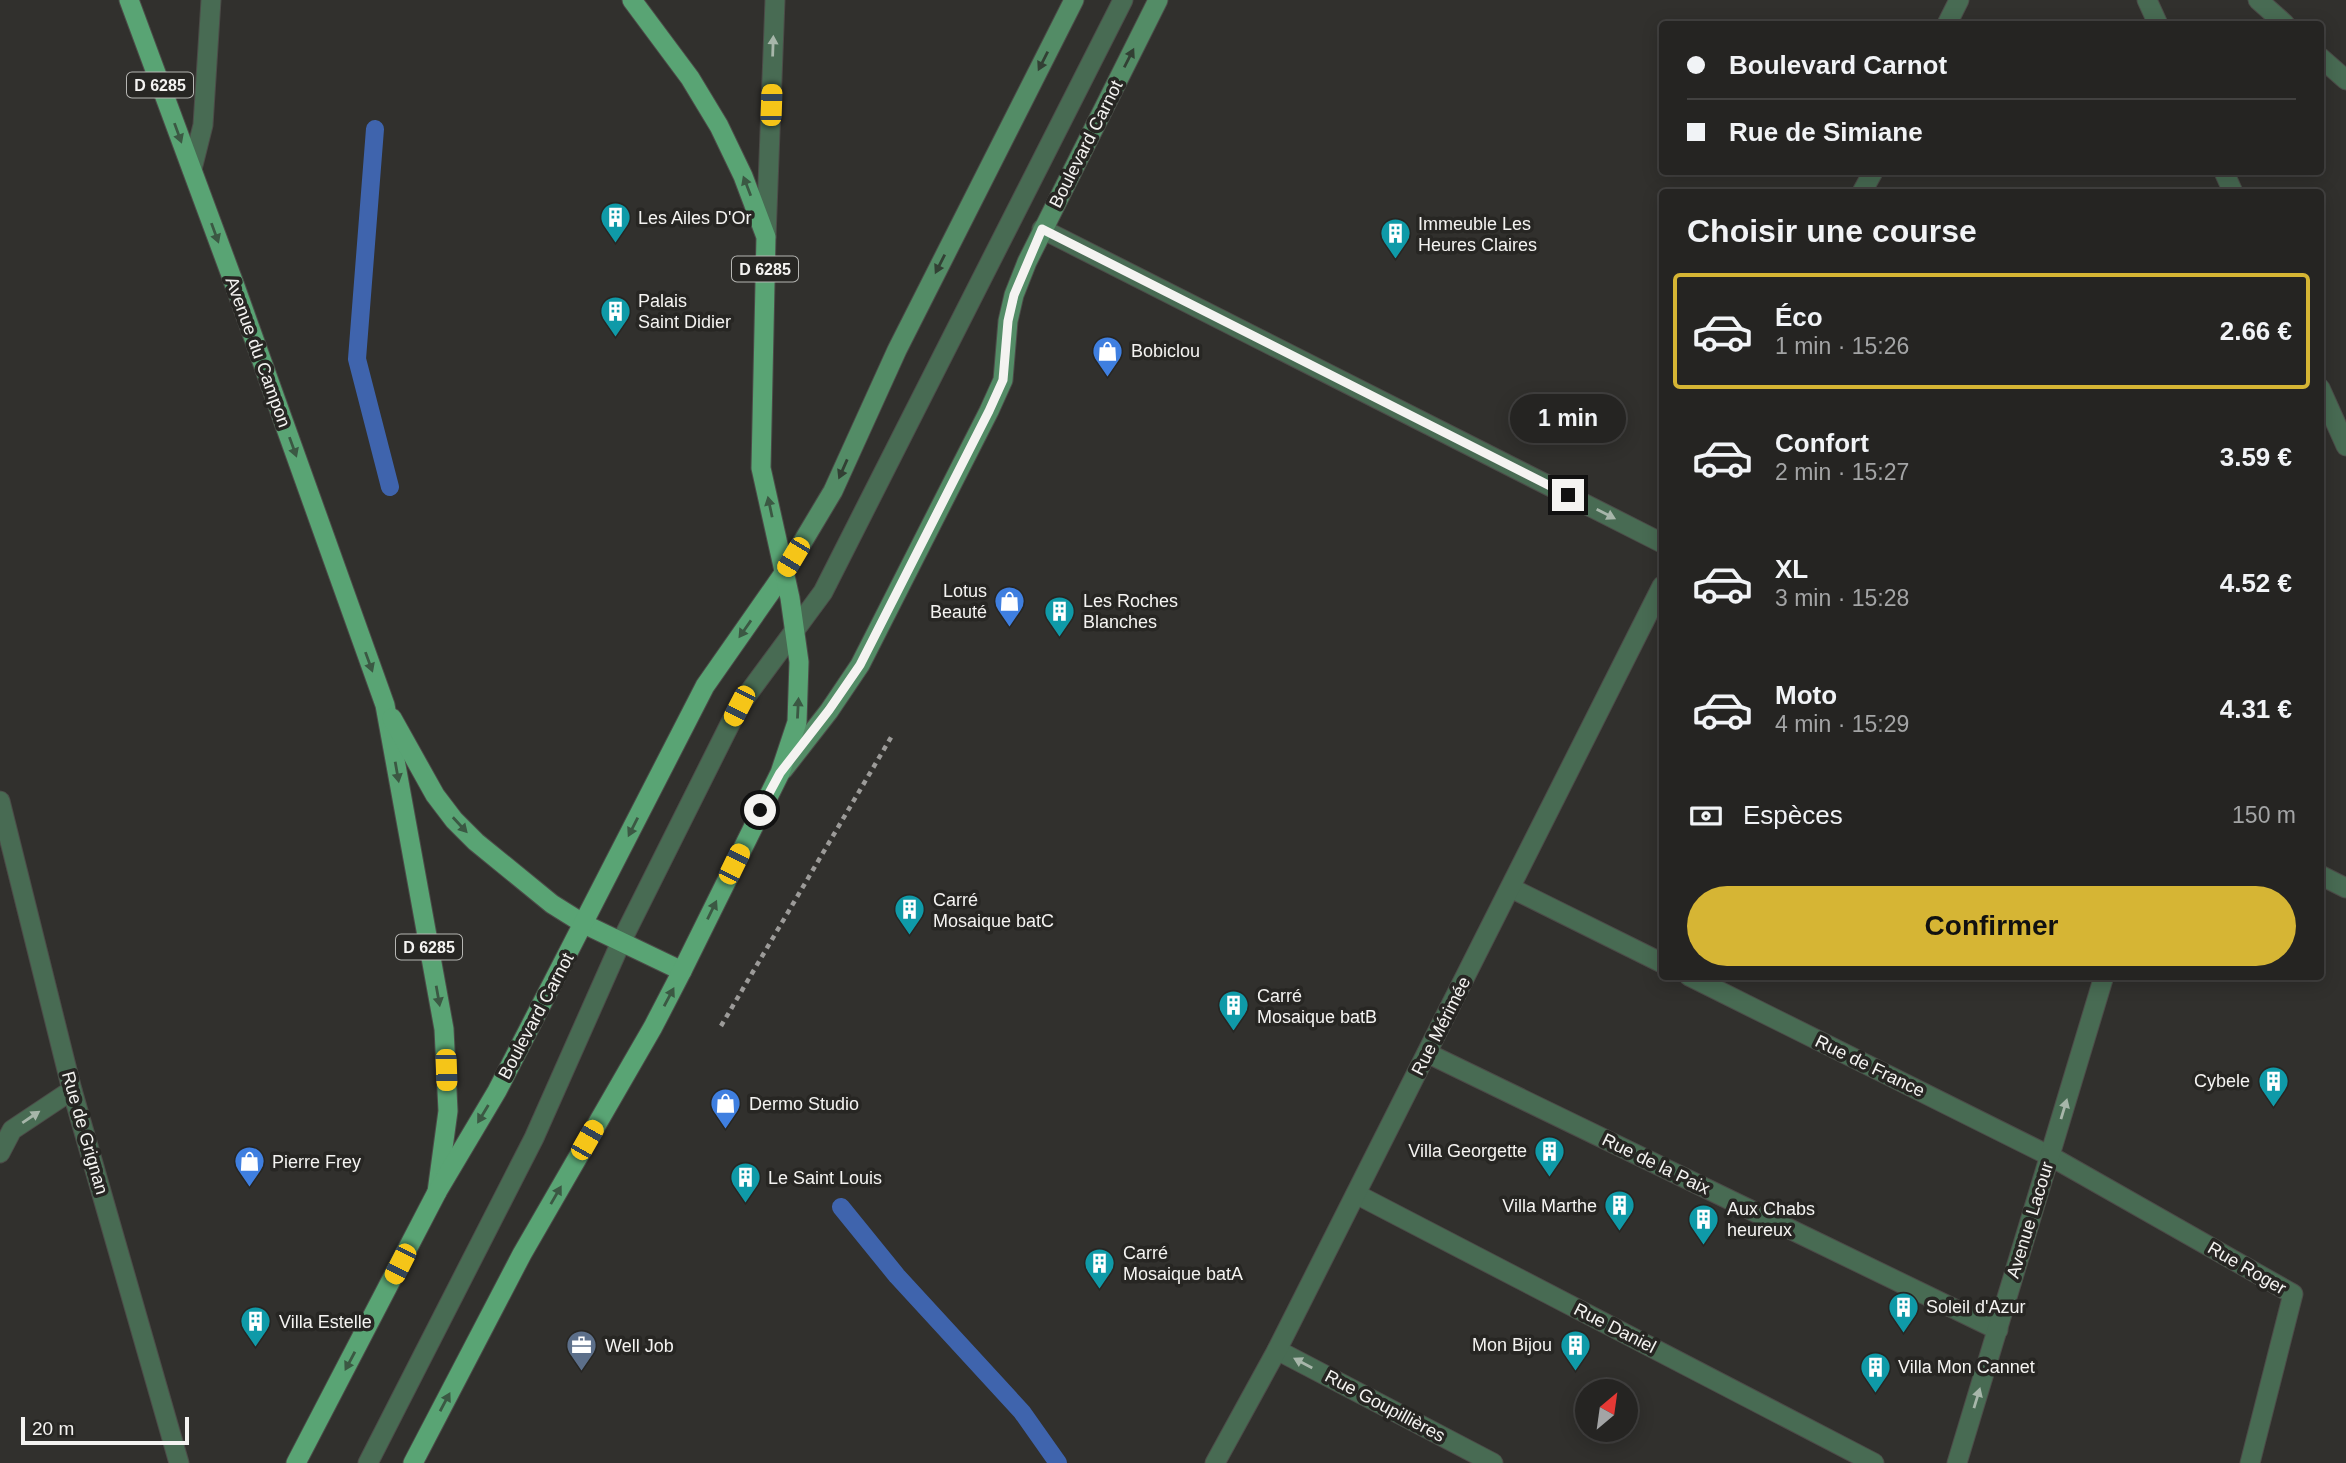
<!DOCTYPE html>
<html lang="fr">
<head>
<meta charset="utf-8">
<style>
  body { margin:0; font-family:Helvetica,sans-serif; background:#31302f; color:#f1f3f6; height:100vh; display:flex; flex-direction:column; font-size:26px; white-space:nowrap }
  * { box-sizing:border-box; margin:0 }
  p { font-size:23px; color:#a3a4a5 }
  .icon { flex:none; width:38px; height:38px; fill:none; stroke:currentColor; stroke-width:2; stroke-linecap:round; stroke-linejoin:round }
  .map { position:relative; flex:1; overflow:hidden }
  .details { position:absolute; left:1659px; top:189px; width:665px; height:791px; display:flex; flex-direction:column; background:#252422; border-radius:7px; box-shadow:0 4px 18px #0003,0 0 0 2px #424140 }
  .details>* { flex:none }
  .hud { position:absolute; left:1659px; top:21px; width:665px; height:154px; border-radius:7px; box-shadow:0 4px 18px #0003,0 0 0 2px #424140; display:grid; align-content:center; height:154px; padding:0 28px; background:#252422 }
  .needle { width:46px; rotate:29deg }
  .buttons { position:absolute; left:1575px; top:1379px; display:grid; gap:14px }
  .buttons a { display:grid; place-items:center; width:63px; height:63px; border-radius:50%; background:#252422; box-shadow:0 4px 18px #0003,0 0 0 2px #424140; font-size:35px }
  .scale { position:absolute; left:21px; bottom:18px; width:168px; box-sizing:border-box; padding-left:7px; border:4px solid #f4f3f1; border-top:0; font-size:19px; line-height:24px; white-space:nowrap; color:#f4f3f1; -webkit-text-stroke:5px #272623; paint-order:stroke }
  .end { position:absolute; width:32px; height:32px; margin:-16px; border:9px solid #f4f3f1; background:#111; box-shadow:0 0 0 4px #111 }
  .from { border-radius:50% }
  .bubble { position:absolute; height:49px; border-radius:24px; background:#252422; box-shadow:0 4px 18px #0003,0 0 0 2px #424140; font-size:23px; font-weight:700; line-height:49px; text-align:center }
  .car { position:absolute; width:21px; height:42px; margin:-21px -10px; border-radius:9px; box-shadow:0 0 5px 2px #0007; background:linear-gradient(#f5c518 24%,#345 0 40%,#f5c518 0 76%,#345 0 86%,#f5c518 0) }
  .hud b { display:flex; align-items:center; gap:24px; height:66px; font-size:26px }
  .hud b+b { border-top:2px solid #424140 }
  .hud i { width:18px; height:18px; background:#f1f3f6 }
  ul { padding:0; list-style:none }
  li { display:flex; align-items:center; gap:21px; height:116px; margin:0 14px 10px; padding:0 14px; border:4px solid transparent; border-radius:7px }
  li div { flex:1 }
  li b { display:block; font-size:26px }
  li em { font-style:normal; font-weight:700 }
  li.on { border-color:#d6b534 }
  li>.icon { width:63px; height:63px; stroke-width:1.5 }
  h2 { padding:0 28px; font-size:32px; line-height:84px }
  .pay { display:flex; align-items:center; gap:18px; height:77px; padding:0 28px; font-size:26px }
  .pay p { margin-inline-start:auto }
  .button { display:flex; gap:14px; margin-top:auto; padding:14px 28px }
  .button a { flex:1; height:80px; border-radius:42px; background:#d6b534; color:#111; font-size:28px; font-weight:700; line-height:80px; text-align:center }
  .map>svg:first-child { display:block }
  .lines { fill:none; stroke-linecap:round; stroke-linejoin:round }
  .stream { stroke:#3f64ad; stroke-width:18 }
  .service-casing { stroke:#4c4b48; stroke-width:21 }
  .minor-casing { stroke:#4c4b48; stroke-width:21 }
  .secondary-casing { stroke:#4c4b48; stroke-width:21 }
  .primary-casing { stroke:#4c4b48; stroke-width:21 }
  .path { stroke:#9c9b99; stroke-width:4.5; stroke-dasharray:5 5; stroke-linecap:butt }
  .service { stroke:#486b53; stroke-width:19 }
  .minor { stroke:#486b53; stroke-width:19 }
  .secondary { stroke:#538c66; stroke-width:19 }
  .primary { stroke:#59a474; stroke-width:19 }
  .oneway { fill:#a7b6aa }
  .oneway2 { fill:#324034 }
  .oneway3 { fill:#3b5843 }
  .route { stroke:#f4f3f1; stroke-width:9 }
  .labels { text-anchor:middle; stroke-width:7; stroke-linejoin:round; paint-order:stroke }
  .shield { fill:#272623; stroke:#b6b6b3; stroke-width:2 }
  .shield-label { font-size:16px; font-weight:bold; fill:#f4f3f1 }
  .street-label { font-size:18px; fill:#f4f3f1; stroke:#272623 }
  .poi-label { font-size:18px; fill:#f4f3f1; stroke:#272623; text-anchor:start }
</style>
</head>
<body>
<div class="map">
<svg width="2346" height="1463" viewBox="0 0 2346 1463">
  <rect width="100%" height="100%" fill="#31302d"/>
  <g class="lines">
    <!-- stream -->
    <g class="stream">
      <polyline points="375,129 357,359 390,487"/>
      <polyline points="841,1207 897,1276 1022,1412 1058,1463"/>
    </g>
    <defs>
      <g id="service">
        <polyline points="192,169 203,125 211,0"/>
        <polyline points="368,1463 534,1138 621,942 739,706 823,592 1123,0"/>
      </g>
      <g id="minor">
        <polyline points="2147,0 2158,24"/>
        <polyline points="2258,0 2285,24"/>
        <polyline points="1947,24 1959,0"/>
        <polyline points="2320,57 2346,80"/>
        <polyline points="2224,172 2233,192"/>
        <polyline points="1862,192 1873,172"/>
        <polyline points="1042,229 1662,543"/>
        <polyline points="766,237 775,0"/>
        <polyline points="2320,388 2346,446"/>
        <polyline points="0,801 72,1090 179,1463"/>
        <polyline points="2320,875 2346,888"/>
        <polyline points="1511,888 1662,963"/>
        <polyline points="1689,976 2050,1156 2293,1294 2250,1463"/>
        <polyline points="1427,1053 1998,1330"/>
        <polyline points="0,1153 12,1130 72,1090"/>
        <polyline points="1356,1194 1874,1463"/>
        <polyline points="1277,1350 1493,1463"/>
        <polyline points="1215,1463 1277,1350 1662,586"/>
        <polyline points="1957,1463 2104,976"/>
      </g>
      <g id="secondary">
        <polyline points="784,573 833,491 897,350 1074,0"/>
        <polyline points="783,770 829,711 860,665 989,411 1003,380 1008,321 1014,295 1027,262 1158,0"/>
      </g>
      <g id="primary">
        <polyline points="129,0 235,286 385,705 444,1029 448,1111 437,1192"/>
        <polyline points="392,718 435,795 454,820 476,842 552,904 584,924 682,971"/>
        <polyline points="296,1463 437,1192 497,1091 705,686 784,573"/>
        <polyline points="413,1463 522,1254 653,1027 682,971 780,773 797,722 799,662 790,598 761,468 766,237 743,176 719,126 690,78 632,0"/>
      </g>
    </defs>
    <!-- service casing -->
    <use href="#service" class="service-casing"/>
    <!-- minor casing -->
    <use href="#minor" class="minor-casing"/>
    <!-- secondary casing -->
    <use href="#secondary" class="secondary-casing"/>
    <!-- primary casing -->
    <use href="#primary" class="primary-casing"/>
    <!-- path -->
    <polyline class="path" points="721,1026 893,734"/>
    <!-- service -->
    <use href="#service" class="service"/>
    <!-- minor -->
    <use href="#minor" class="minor"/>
    <!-- secondary -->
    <use href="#secondary" class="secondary"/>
    <!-- primary -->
    <use href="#primary" class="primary"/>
  </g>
  <!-- one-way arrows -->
  <defs><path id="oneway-solid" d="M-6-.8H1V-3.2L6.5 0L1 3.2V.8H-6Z" transform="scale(1.75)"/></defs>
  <g class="oneway">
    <use href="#oneway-solid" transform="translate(773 46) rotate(-88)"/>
    <use href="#oneway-solid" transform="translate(1606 514) rotate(27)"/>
    <use href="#oneway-solid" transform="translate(2064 1109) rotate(-73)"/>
    <use href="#oneway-solid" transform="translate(31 1117) rotate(-34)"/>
    <use href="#oneway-solid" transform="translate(1303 1363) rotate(-152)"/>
    <use href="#oneway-solid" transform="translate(1977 1398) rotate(-73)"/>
  </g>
  <g class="oneway2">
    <use href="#oneway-solid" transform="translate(1129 58) rotate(-63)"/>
    <use href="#oneway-solid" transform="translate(1043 61) rotate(117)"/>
    <use href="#oneway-solid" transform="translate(940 264) rotate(117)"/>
    <use href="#oneway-solid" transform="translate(843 469) rotate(114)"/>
  </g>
  <g class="oneway3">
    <use href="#oneway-solid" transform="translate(178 133) rotate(70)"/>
    <use href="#oneway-solid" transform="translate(747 186) rotate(-111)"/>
    <use href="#oneway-solid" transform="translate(215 233) rotate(70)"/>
    <use href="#oneway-solid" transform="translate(293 447) rotate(70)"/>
    <use href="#oneway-solid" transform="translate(770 507) rotate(-102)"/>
    <use href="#oneway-solid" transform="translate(745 629) rotate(125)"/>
    <use href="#oneway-solid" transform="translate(369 662) rotate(70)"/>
    <use href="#oneway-solid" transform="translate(798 708) rotate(-87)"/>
    <use href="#oneway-solid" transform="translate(397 772) rotate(80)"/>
    <use href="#oneway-solid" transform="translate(460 825) rotate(47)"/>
    <use href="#oneway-solid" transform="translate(633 827) rotate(117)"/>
    <use href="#oneway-solid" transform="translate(712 910) rotate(-64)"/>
    <use href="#oneway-solid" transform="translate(438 996) rotate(80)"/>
    <use href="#oneway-solid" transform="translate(669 997) rotate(-62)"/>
    <use href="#oneway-solid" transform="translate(483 1114) rotate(121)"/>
    <use href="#oneway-solid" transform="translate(556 1195) rotate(-60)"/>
    <use href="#oneway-solid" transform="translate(350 1361) rotate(118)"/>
    <use href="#oneway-solid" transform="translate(445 1402) rotate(-62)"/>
  </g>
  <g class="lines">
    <!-- route -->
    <polyline class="route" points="760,810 780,773 829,710 860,665 989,411 1003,380 1008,321 1014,295 1042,229 1568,495"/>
  </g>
  <!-- icons -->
  <defs>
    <symbol id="building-pin" viewBox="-11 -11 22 30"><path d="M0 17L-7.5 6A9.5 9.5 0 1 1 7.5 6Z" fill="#0f9aa8" stroke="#272623"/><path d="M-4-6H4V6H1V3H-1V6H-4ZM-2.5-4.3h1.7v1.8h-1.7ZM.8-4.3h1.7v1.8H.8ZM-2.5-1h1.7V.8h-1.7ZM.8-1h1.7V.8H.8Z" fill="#fff"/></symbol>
    <symbol id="shop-pin" viewBox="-11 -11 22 30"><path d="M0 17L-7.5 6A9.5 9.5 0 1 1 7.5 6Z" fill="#3f7fe0" stroke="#272623"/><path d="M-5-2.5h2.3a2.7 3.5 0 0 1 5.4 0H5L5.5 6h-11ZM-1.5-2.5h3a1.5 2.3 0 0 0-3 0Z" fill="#fff"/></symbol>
    <symbol id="office-pin" viewBox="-11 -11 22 30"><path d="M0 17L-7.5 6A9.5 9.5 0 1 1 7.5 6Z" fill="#5c6f8a" stroke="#272623"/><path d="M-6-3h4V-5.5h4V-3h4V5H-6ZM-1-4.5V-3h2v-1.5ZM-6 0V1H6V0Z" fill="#fff"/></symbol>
  </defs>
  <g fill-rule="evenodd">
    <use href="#building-pin" x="598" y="200" width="35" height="47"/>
    <use href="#building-pin" x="1378" y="216" width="35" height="47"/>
    <use href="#building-pin" x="598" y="294" width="35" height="47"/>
    <use href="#shop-pin" x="1090" y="334" width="35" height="47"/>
    <use href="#shop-pin" x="992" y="584" width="35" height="47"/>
    <use href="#building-pin" x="1042" y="594" width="35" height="47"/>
    <use href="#building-pin" x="892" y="892" width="35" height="47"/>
    <use href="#building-pin" x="1216" y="988" width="35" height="47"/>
    <use href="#building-pin" x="2256" y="1064" width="35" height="47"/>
    <use href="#shop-pin" x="708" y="1086" width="35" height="47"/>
    <use href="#building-pin" x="1532" y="1134" width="35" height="47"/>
    <use href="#shop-pin" x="232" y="1144" width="35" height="47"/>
    <use href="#building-pin" x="728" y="1160" width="35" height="47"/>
    <use href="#building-pin" x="1602" y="1188" width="35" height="47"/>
    <use href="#building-pin" x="1686" y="1202" width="35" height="47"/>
    <use href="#building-pin" x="1082" y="1246" width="35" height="47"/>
    <use href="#building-pin" x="1886" y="1290" width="35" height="47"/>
    <use href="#building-pin" x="238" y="1304" width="35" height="47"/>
    <use href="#building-pin" x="1558" y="1328" width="35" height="47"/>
    <use href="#office-pin" x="564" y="1328" width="35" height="47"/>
    <use href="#building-pin" x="1858" y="1350" width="35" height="47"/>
  </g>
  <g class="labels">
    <!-- shield labels -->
    <g class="shield">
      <rect x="127" y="72.5" width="66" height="25" rx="5"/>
      <rect x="732" y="256.5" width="66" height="25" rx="5"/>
      <rect x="396" y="934.5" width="66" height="25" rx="5"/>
    </g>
    <g class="shield-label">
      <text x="160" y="91">D 6285</text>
      <text x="765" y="275">D 6285</text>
      <text x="429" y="953">D 6285</text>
    </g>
    <!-- street labels -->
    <g class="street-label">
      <text transform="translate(1086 144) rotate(-63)" y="6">Boulevard Carnot</text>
      <text transform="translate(258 352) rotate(70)" y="6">Avenue du Campon</text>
      <text transform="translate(536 1016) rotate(-62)" y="6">Boulevard Carnot</text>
      <text transform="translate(1441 1026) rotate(-63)" y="6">Rue Mérimée</text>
      <text transform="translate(1870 1066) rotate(26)" y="6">Rue de France</text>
      <text transform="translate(85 1133) rotate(74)" y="6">Rue de Grignan</text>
      <text transform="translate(1656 1164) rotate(26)" y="6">Rue de la Paix</text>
      <text transform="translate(2030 1220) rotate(-73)" y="6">Avenue Lacour</text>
      <text transform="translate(2247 1268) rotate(30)" y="6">Rue Roger</text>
      <text transform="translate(1615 1328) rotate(27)" y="6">Rue Daniel</text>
      <text transform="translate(1385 1406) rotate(28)" y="6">Rue Goupillières</text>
    </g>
    <!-- poi labels -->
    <g class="poi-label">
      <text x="638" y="224">Les Ailes D'Or</text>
      <text x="1418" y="230">Immeuble Les<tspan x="1418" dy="21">Heures Claires</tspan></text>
      <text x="638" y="307">Palais<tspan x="638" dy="21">Saint Didier</tspan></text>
      <text x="1131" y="357">Bobiclou</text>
      <text x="987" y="597" text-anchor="end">Lotus<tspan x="987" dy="21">Beauté</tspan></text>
      <text x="1083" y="607">Les Roches<tspan x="1083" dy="21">Blanches</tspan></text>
      <text x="933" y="906">Carré<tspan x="933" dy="21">Mosaique batC</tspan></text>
      <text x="1257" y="1002">Carré<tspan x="1257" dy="21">Mosaique batB</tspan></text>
      <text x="2250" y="1087" text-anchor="end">Cybele</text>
      <text x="749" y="1110">Dermo Studio</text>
      <text x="1527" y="1157" text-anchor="end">Villa Georgette</text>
      <text x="272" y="1168">Pierre Frey</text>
      <text x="768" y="1184">Le Saint Louis</text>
      <text x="1597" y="1212" text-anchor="end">Villa Marthe</text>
      <text x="1727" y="1215">Aux Chabs<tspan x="1727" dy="21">heureux</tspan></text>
      <text x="1123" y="1259">Carré<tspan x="1123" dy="21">Mosaique batA</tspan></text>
      <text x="1926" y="1313">Soleil d'Azur</text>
      <text x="279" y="1328">Villa Estelle</text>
      <text x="1552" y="1351" text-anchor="end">Mon Bijou</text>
      <text x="605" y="1352">Well Job</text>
      <text x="1898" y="1373">Villa Mon Cannet</text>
    </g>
  </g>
</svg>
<div class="buttons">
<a><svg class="needle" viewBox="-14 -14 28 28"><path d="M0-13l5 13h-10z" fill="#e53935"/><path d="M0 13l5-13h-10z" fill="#a3a4a5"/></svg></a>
</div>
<div class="scale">20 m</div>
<i class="end from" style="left:760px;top:810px"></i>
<i class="end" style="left:1568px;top:495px"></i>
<div class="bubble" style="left:1510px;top:394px;width:116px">1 min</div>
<i class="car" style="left:771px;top:105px;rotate:2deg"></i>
<i class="car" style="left:793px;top:557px;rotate:211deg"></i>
<i class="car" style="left:739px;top:706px;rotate:207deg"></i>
<i class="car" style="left:734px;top:864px;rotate:26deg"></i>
<i class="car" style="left:446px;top:1070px;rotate:178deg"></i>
<i class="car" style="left:587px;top:1140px;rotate:30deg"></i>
<i class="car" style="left:400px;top:1264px;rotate:207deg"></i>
<div class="hud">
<b><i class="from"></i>Boulevard Carnot</b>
<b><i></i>Rue de Simiane</b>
</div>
<section class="details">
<h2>Choisir une course</h2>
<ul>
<li class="on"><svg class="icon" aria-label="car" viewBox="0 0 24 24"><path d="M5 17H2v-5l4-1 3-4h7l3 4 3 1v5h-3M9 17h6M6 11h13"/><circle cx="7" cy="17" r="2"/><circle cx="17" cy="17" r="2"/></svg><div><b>Éco</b><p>1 min · 15:26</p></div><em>2.66 €</em></li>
<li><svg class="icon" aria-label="car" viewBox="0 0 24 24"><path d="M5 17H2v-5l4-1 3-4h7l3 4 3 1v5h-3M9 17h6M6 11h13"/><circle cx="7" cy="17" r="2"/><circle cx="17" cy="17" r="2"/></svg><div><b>Confort</b><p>2 min · 15:27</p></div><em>3.59 €</em></li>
<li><svg class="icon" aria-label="car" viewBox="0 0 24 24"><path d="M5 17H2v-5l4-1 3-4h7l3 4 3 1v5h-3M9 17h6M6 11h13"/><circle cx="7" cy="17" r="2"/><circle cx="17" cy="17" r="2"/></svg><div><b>XL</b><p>3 min · 15:28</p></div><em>4.52 €</em></li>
<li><svg class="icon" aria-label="car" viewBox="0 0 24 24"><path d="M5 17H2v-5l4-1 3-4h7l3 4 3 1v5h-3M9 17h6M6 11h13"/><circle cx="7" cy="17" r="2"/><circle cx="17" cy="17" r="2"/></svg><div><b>Moto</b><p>4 min · 15:29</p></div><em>4.31 €</em></li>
</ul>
<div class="pay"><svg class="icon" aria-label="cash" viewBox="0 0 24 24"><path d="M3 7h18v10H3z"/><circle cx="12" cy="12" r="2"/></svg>Espèces<p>150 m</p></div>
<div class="button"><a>Confirmer</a></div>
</section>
</div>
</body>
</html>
